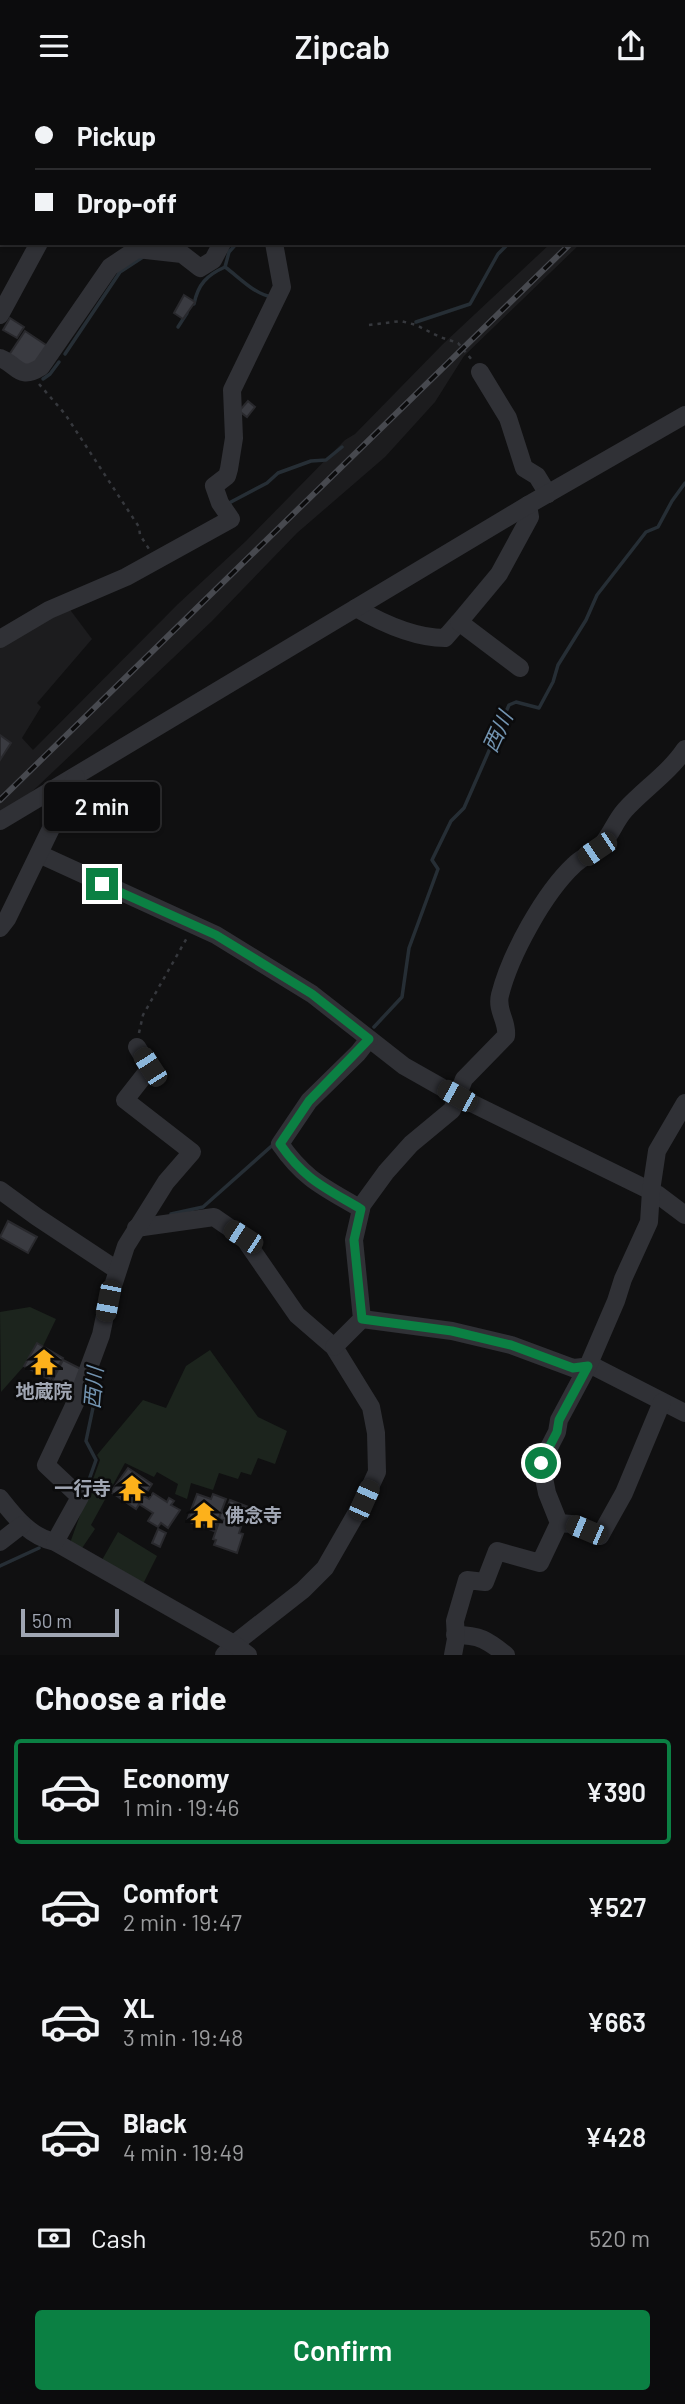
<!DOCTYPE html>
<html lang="en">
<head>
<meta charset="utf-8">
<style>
  body { margin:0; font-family:Barlow,"Noto Sans JP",sans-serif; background:#151516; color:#f1f3f6; height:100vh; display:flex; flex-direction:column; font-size:26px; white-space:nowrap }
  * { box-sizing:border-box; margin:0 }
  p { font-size:23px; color:#9a9b9d }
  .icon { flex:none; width:38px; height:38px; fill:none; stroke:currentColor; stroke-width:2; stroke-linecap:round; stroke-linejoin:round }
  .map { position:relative; height:1564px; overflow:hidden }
  .side { display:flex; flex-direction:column; background:#0c0c0d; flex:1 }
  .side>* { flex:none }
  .banner { position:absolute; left:0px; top:0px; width:686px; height:154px; box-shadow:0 2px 5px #0004,0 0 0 2px #2c2c2e; display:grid; align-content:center; height:154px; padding:0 35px; background:#0c0c0d }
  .scale { position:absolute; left:21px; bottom:18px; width:98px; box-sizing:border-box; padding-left:7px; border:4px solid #a0a6b3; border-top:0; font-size:19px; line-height:24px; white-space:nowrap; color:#a0a6b3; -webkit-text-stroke:5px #0b0b0c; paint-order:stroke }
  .end { position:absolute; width:32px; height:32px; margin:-16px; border:9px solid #0b8043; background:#fff; box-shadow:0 0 0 4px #fff }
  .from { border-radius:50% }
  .bubble { position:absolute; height:49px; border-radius:7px; background:#0c0c0d; box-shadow:0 2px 5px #0004,0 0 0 2px #2c2c2e; font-size:23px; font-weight:600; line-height:49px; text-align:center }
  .car { position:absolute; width:21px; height:42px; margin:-21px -10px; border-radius:9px; box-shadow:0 0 5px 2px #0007; background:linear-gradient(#222 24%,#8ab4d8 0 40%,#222 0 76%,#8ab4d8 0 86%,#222 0) }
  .banner b { display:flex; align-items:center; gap:24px; height:66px; font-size:26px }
  .banner b+b { border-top:2px solid #2c2c2e }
  .banner i { width:18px; height:18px; background:#f1f3f6 }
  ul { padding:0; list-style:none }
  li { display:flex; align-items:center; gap:21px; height:105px; margin:0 14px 10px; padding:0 21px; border:4px solid transparent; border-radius:7px }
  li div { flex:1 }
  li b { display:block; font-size:26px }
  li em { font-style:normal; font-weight:600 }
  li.current { border-color:#0b8043 }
  li>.icon { width:63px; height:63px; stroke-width:1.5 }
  h2 { padding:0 35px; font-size:32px; line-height:84px }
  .pay { display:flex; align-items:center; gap:18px; height:77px; padding:0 35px; font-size:26px }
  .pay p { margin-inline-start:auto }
  .primary-button { display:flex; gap:14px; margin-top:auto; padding:14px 35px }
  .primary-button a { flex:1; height:80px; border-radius:7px; background:#0b8043; color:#fff; font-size:28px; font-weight:600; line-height:80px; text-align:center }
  header { display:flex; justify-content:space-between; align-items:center; height:91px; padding:0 35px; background:#0c0c0d; font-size:32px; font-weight:600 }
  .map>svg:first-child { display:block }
  .built { fill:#1c1c1e }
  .green { fill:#1c241d }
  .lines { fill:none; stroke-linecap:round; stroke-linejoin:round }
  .stream { stroke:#262e35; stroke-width:3.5 }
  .building { fill:#3a3b41; stroke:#29292d; stroke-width:2 }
  .path { stroke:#36383d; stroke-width:2.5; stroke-dasharray:3.5 5; stroke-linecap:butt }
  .minor { stroke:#303136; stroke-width:18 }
  .rail-casing { stroke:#47494f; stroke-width:6 }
  .rail { stroke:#0b0b0c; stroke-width:3.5; stroke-dasharray:10; stroke-linecap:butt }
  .route { stroke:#0b8043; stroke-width:9 }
  .labels { text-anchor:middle; stroke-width:5; stroke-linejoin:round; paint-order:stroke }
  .poi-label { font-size:19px; font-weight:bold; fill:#a0a6b3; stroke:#0b0b0c }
  .water-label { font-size:21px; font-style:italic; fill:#7394b1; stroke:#0b0b0c }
</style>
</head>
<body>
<header><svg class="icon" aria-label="menu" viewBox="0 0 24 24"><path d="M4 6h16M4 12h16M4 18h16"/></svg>Zipcab<svg class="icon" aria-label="share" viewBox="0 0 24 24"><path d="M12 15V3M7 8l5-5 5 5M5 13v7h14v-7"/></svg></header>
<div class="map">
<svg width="685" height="1564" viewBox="0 0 685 1564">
  <rect width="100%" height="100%" fill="#101011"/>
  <!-- built -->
  <polygon class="built" points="551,152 581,152 464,265 435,311 385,366 297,442 212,530 0,731 0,548 65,512 92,548 37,612 41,616 22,647 33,659 178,513 246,450 345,349 355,343 443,253"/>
  <!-- green -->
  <g class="green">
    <polygon points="30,1216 56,1228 43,1255 38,1252 24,1275 1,1301 0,1221"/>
    <polygon points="210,1259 258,1326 287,1340 275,1373 258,1367 251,1384 241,1381 238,1388 219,1382 213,1399 191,1392 187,1408 175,1403 178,1393 157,1381 154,1386 125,1372 91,1434 95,1438 80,1460 70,1452 100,1369 97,1364 143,1309 166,1317 186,1275"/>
    <polygon points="118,1441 157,1465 143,1493 102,1469"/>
  </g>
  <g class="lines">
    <!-- stream -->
    <g class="stream">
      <polyline points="375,0 376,2"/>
      <polyline points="12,2 13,0"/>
      <polyline points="0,25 2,22"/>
      <polyline points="225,176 229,161 237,152"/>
      <path d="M194,213C198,193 207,184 225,176C239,186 254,203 272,206"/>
      <polyline points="416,231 470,213 498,163 509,152"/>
      <polyline points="178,236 187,222"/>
      <polyline points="65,263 120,181 143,166"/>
      <polyline points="43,288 50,283 59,271"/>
      <polyline points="230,414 229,412 267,392 278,382 311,370 326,369 342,356"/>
      <polyline points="374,936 402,906 409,857 438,778 432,769 451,730 464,717 509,614 516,611 539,617 553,591 558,574 586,529 597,504 646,441 658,436 672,410 685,392"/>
      <polyline points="171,1123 203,1116 275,1052"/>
      <polyline points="84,1403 96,1369 86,1350 94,1312 91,1291"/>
      <polyline points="0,1475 39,1457"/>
    </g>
  </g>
  <!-- building -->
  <g class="building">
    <polygon points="184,204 195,211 183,228 174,222"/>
    <polygon points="10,227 24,236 17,247 3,239"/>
    <polygon points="25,240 49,256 32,280 9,264"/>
    <polygon points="248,310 255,316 247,326 239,320"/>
    <polygon points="0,644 11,652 0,669"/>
    <polygon points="8,1130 37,1146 28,1162 0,1146"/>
    <polygon points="37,1252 63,1267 50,1289 24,1275"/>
    <polygon points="63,1269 85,1280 73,1304 51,1292"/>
    <polygon points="128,1377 152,1393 136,1418 111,1401"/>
    <polygon points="153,1402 167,1411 169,1407 174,1410 171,1414 180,1419 168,1437 161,1432 158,1436 148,1430 153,1422 139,1413 144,1405 149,1408"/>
    <polygon points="197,1403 211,1408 213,1403 226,1408 214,1440 187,1430"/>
    <polygon points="230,1409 254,1418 248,1432 237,1428 235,1434 241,1436 239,1442 243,1443 237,1462 214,1454 216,1449 213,1448 219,1431 222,1432 223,1429 219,1428 221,1421 225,1422"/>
    <polygon points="158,1438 166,1442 160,1456 152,1452"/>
  </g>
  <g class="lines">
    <!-- path -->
    <g class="path">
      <polyline points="369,234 401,230 416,234 440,246 458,252 472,269"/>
      <polyline points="39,293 65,323 139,436 140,444 149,458"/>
      <polyline points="139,942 143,924 188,845"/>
    </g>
    <!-- minor -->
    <g class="minor">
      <polyline points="595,0 598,2"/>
      <polyline points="98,2 107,0"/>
      <polyline points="387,2 389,0"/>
      <polyline points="684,65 685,66"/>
      <polyline points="0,224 39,152"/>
      <path d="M0,267C18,274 19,290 41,276L110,176L137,158L182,163L200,177L213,169L222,152"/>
      <polyline points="480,281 508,327 524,377 537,385 548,403"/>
      <path d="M356,517C382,532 415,547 445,547L459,531"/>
      <polyline points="0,548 49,519 126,486 231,428 220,412 214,395 227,385 229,378 234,347 232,299 282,196 274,152"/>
      <polyline points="520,577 459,531 499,483 530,426 528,414"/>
      <polyline points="0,730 528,414 685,324"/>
      <polyline points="39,763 216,844 312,903 404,975 457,1005 657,1103 685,1124"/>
      <polyline points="0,837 7,828 76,686"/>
      <polyline points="0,1099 37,1126 117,1179"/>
      <path d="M361,1118C324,1096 305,1089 280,1053L309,1010L358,962L369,948"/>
      <polyline points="136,1137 214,1126 243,1146 297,1224 334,1256 371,1316 376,1342 377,1381 364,1409 325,1477 303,1499 234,1553 224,1564"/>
      <polyline points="362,1228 452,1240 511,1254 573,1277 593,1275 685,1322"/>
      <path d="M334,1256L362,1228L354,1149L362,1114L386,1081L411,1053L452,1019L464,988L506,945C508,930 496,920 500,904C510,864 544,802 574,774C583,765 596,761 604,751C612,741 616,729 625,719C644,698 669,682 685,658"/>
      <path d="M0,1407C15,1426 30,1446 55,1451L234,1553L248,1564"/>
      <polyline points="559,1432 571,1433 600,1445 624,1402 662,1311"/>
      <polyline points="0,1451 22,1434"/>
      <polyline points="55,1451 80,1406 46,1374 78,1306 101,1244 108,1210 126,1155 166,1091 192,1061 125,1009 150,977 137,956"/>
      <path d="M455,1544C480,1544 487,1549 506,1564"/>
      <polyline points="453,1564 456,1548 455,1530 467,1489 485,1491 497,1460 540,1472 559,1432 547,1402 541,1372 557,1341 559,1329 588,1275 616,1210 623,1188 649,1131 651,1100 657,1060 685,1012"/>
    </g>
    <defs>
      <g id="rail">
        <polyline points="684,30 685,29"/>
        <polyline points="684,43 685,42"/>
        <polyline points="0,709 571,152"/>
      </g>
    </defs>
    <!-- rail casing -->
    <use href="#rail" class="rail-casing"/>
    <!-- rail -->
    <use href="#rail" class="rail"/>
  </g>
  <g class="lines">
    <!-- route -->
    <path class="route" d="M102,793L216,844L312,903L369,948L309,1010L280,1053C305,1089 324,1096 361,1118L354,1149L362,1228L452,1240L511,1254L573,1277L588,1275L559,1329L557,1341L541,1372"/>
  </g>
  <!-- icons -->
  <defs>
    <symbol id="temple-bare" viewBox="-9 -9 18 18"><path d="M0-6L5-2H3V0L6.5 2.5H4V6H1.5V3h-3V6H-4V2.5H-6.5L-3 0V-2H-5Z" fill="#fdb11b" stroke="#0b0b0c" stroke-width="2.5" paint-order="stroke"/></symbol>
  </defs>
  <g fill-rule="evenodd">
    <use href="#temple-bare" x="25" y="1252" width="38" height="38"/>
    <use href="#temple-bare" x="113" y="1378" width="38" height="38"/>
    <use href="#temple-bare" x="185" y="1405" width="38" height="38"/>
  </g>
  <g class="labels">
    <!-- poi labels -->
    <g class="poi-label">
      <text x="44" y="1307">地蔵院</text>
      <text x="111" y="1404" text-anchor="end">一行寺</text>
      <text x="225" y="1431" text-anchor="start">佛念寺</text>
    </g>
    <!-- water labels -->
    <g class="water-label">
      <text transform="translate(498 641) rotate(-65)" y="7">西川</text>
      <text transform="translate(94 1297) rotate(-85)" y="7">西川</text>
    </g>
  </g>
</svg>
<div class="scale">50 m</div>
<i class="end from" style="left:541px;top:1372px"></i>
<i class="end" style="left:102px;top:793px"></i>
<div class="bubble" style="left:44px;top:691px;width:116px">2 min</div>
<i class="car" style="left:597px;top:758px;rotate:236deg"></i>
<i class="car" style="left:150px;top:976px;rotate:327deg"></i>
<i class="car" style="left:457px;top:1005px;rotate:299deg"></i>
<i class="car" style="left:243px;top:1146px;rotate:303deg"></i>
<i class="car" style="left:108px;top:1210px;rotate:191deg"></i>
<i class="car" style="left:364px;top:1409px;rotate:24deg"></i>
<i class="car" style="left:586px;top:1439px;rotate:293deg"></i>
<div class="banner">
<b><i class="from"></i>Pickup</b>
<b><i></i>Drop-off</b>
</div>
</div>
<section class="side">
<h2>Choose a ride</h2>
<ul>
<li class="current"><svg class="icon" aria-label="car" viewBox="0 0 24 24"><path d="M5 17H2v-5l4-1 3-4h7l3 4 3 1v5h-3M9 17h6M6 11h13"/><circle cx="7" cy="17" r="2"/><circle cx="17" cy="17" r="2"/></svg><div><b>Economy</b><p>1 min · 19:46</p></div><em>¥390</em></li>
<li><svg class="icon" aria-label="car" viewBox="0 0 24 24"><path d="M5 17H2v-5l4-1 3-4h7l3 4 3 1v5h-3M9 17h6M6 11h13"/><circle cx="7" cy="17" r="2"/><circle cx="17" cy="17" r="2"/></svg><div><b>Comfort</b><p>2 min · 19:47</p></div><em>¥527</em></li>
<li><svg class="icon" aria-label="car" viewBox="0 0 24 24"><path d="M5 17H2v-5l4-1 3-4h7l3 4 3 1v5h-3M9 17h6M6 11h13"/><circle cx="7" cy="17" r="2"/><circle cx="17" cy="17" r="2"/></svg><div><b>XL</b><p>3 min · 19:48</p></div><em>¥663</em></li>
<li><svg class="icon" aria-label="car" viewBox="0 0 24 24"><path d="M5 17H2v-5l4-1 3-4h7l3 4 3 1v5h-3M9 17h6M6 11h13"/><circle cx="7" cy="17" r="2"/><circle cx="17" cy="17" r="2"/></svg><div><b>Black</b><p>4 min · 19:49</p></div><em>¥428</em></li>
</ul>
<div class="pay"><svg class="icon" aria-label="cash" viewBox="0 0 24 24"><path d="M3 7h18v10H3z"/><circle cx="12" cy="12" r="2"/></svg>Cash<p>520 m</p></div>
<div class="primary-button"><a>Confirm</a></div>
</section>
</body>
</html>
